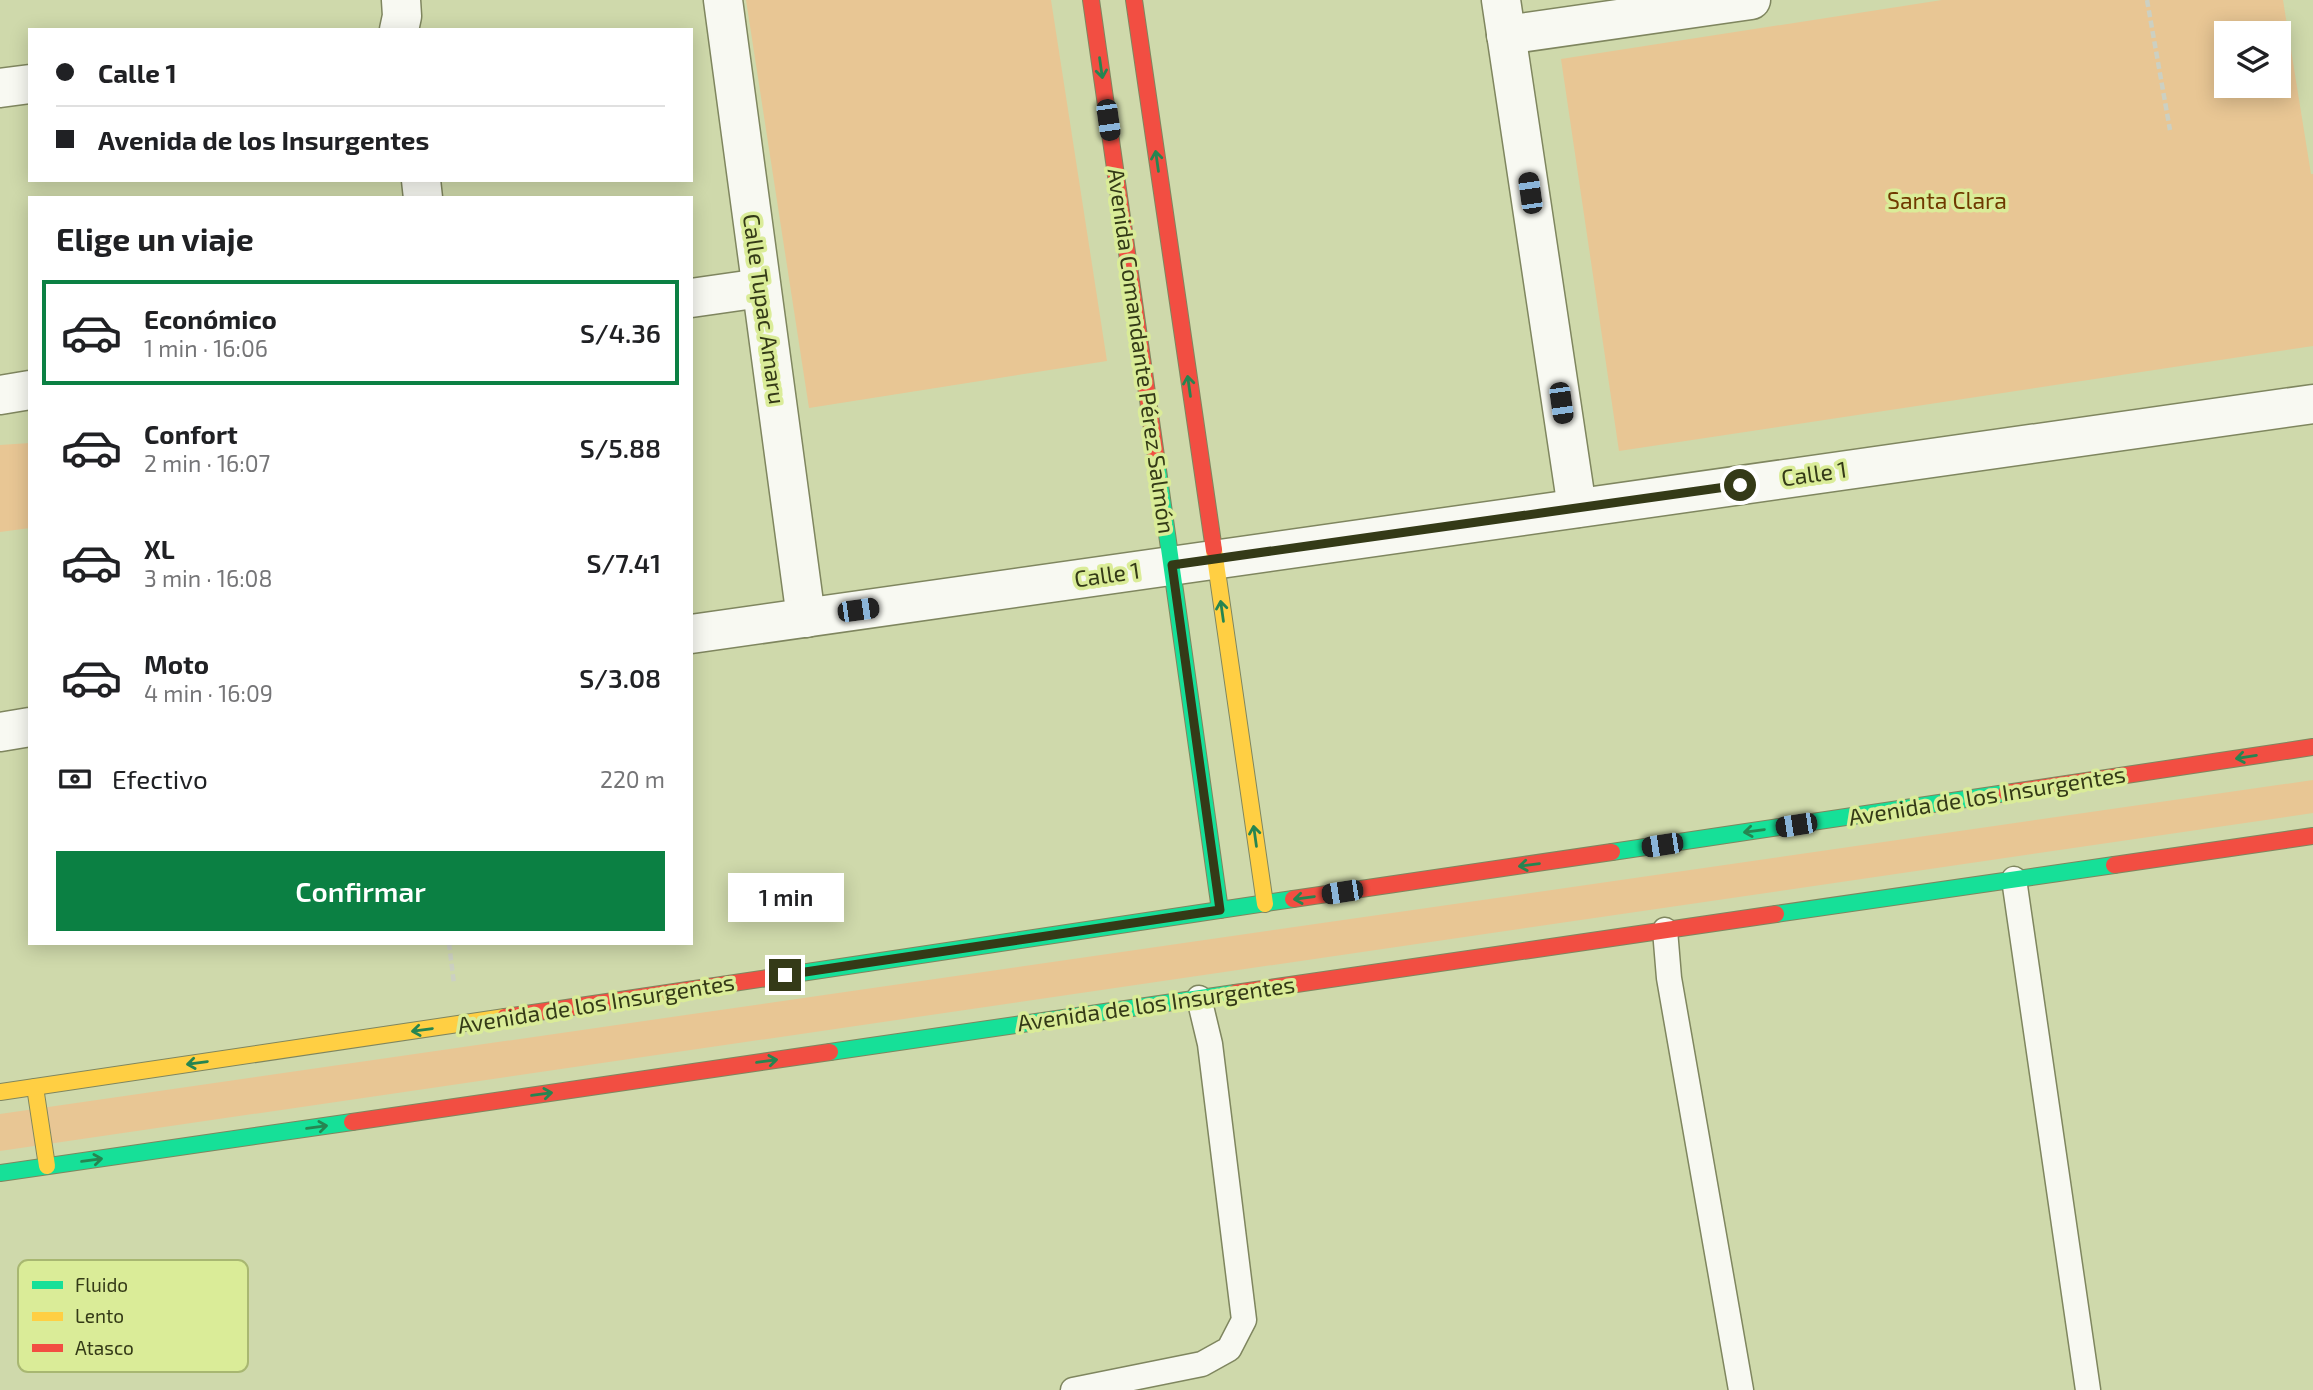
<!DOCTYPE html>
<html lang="es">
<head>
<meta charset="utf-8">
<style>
  body { margin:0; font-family:"Exo 2",sans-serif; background:#f2f2f2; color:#202124; height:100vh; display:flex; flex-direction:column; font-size:26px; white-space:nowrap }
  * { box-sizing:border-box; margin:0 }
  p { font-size:23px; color:#757577 }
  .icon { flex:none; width:38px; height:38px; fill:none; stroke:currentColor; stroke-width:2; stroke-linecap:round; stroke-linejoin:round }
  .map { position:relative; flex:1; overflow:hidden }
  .details { position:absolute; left:28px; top:196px; width:665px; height:749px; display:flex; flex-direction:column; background:#fff; border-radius:0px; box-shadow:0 4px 18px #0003 }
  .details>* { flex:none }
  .guide { position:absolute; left:28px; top:28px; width:665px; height:154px; border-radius:0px; box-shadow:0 4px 18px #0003; display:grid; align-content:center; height:154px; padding:0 28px; background:#fff }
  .fabs { position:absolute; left:2214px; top:21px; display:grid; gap:14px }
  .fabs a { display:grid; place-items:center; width:77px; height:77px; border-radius:0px; background:#fff; box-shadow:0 4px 18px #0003; font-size:35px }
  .end { position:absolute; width:32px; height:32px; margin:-16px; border:9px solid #343a17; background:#fff; box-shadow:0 0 0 4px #fff }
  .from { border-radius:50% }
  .bubble { position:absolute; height:49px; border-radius:0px; background:#fff; box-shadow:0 4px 18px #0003; font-size:23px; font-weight:600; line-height:49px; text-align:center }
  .car { position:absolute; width:21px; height:42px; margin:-21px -10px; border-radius:9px; box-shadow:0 0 5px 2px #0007; background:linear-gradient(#222 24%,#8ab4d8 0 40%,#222 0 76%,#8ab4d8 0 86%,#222 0) }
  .guide b { display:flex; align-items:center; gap:24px; height:66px; font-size:26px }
  .guide b+b { border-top:2px solid #e0e0e0 }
  .guide i { width:18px; height:18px; background:#202124 }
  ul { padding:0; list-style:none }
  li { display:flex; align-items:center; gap:21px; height:105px; margin:0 14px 10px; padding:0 14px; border:4px solid transparent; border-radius:0px }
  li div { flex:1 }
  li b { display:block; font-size:26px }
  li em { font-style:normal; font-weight:600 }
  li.active { border-color:#0b8043 }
  li>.icon { width:63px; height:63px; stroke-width:1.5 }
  h2 { padding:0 28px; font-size:32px; line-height:84px }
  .pay { display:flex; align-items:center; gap:18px; height:77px; padding:0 28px; font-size:26px }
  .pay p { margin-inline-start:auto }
  .cta { display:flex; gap:14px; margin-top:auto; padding:14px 28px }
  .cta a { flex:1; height:80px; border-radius:0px; background:#0b8043; color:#fff; font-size:28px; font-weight:600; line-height:80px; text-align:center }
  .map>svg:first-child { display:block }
  .green { fill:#e8c694; fill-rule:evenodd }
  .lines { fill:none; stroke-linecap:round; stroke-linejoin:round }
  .lane-casing { stroke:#7f865f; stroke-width:27 }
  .street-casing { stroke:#7f865f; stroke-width:41 }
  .fast-casing { stroke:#7f865f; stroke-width:18 }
  .slow-casing { stroke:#7f865f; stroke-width:18 }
  .jam-casing { stroke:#7f865f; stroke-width:18 }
  .path { stroke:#ccd0c2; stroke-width:4.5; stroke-dasharray:7 3.5; stroke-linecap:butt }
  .lane { stroke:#f8f9f2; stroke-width:24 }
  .street { stroke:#f8f9f2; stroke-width:38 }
  .fast { stroke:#16e098; stroke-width:16 }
  .slow { stroke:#ffcf43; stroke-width:16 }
  .jam { stroke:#f24e42; stroke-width:16 }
  .oneway { stroke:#268551 }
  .route { stroke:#343a17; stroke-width:9 }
  .labels { text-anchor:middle; stroke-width:7; stroke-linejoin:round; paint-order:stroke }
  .park-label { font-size:23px; fill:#703900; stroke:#daec98 }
  .street-label { font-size:23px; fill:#343a17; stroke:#daec98 }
  .key { fill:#daec98; stroke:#a8b771; stroke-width:2 }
  .key-label { font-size:19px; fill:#343a17 }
</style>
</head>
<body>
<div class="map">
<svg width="2313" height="1390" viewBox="0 0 2313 1390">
  <rect width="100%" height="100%" fill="#cfd9ab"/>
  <!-- green -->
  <g class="green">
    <polygon points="746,0 1051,0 1107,361 809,408"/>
    <path d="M1942,0H2283L2311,174H2313V346L1619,451L1561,59ZM2226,33H2278V86H2226Z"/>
    <polygon points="30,443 30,528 0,532 0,445"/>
    <polygon points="2313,780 2313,813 0,1151 0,1114"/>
  </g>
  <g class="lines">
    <defs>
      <g id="lane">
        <polyline points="2014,879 2088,1390"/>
        <polyline points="1665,930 1669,978 1741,1390"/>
        <polyline points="1073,1390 1202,1364 1229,1349 1244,1320 1210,1044 1199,998"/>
      </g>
      <g id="street">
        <polyline points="723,0 806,618"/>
        <polyline points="1501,0 1577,508"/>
        <polyline points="399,30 402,16 401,0"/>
        <polyline points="1506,35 1751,0"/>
        <polyline points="0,88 30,84"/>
        <polyline points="421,180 423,198"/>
        <polyline points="691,298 761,288"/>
        <polyline points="0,395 30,390"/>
        <polyline points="691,634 2313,404"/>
        <polyline points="0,732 30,727"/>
      </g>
      <g id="fast">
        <polyline points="1157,463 1220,910"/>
        <polyline points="1612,852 2006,793"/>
        <polyline points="1776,914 2114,865"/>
        <polyline points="774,977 1293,899"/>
        <polyline points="830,1052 1235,993"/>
        <polyline points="0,1173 352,1122"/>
      </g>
      <g id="slow">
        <polyline points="1214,550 1265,904"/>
        <polyline points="35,1087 47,1166"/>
        <polyline points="0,1092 505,1017"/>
      </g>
      <g id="jam">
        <polyline points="1091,0 1157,463"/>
        <polyline points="1134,0 1214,550"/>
        <polyline points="2006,793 2313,747"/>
        <polyline points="2114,865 2313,836"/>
        <polyline points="1293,899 1612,852"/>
        <polyline points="1235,993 1776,914"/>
        <polyline points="505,1017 774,977"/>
        <polyline points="352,1122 830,1052"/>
      </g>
    </defs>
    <!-- lane casing -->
    <use href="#lane" class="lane-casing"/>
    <!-- street casing -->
    <use href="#street" class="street-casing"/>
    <!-- fast casing -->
    <use href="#fast" class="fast-casing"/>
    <!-- slow casing -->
    <use href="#slow" class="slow-casing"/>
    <!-- jam casing -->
    <use href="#jam" class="jam-casing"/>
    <!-- path -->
    <g class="path">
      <polyline points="2147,0 2170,130"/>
      <polyline points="449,943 454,984"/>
    </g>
    <!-- lane -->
    <use href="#lane" class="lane"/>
    <!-- street -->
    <use href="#street" class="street"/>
    <!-- fast -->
    <use href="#fast" class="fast"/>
    <!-- slow -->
    <use href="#slow" class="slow"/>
    <!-- jam -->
    <use href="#jam" class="jam"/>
  </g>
  <!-- one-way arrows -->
  <defs><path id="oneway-shaft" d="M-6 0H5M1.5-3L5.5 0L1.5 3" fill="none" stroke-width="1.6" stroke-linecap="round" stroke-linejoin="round" transform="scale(1.75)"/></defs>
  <g class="oneway">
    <use href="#oneway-shaft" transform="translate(1101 68) rotate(82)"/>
    <use href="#oneway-shaft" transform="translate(1157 161) rotate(-98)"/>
    <use href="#oneway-shaft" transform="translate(1189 386) rotate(-98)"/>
    <use href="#oneway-shaft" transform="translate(1222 611) rotate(-98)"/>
    <use href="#oneway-shaft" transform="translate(2246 757) rotate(171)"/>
    <use href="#oneway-shaft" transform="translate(1754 831) rotate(172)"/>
    <use href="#oneway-shaft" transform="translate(1255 836) rotate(-98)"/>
    <use href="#oneway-shaft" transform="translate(1529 865) rotate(172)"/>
    <use href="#oneway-shaft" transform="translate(1304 898) rotate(172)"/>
    <use href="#oneway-shaft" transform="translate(422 1030) rotate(172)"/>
    <use href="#oneway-shaft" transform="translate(767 1061) rotate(-8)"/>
    <use href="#oneway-shaft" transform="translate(197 1063) rotate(172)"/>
    <use href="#oneway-shaft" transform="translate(542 1094) rotate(-8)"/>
    <use href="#oneway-shaft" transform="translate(317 1127) rotate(-8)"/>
    <use href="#oneway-shaft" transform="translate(92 1160) rotate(-8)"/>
  </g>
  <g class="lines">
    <!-- route -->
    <polyline class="route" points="785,975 1220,910 1172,565 1740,485"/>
  </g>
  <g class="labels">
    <!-- park labels -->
    <g class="park-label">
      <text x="1947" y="209">Santa Clara</text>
    </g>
    <!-- street labels -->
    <g class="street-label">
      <text transform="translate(764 309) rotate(82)" y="8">Calle Tupac Amaru</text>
      <text transform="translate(1141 351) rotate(82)" y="8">Avenida Comandante Pérez Salmón</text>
      <text transform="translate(1814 474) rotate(-8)" y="8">Calle 1</text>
      <text transform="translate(1107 575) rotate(-8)" y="8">Calle 1</text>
      <text transform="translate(1987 796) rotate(-9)" y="8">Avenida de los Insurgentes</text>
      <text transform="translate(596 1004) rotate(-9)" y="8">Avenida de los Insurgentes</text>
      <text transform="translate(1156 1004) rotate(-8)" y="8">Avenida de los Insurgentes</text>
    </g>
  </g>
  <!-- legend -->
  <rect x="18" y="1260" width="230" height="112" rx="10" class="key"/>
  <rect x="32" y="1281" width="31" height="8" fill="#16e098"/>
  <rect x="32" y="1312" width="31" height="9" fill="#ffcf43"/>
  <rect x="32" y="1344" width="31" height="8" fill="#f24e42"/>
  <g class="key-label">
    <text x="75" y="1292">Fluido</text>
    <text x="75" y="1323">Lento</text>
    <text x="75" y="1355">Atasco</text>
  </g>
</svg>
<div class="fabs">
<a><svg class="icon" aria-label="layers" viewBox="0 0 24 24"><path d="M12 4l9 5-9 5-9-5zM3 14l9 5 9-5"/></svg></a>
</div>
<i class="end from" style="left:1740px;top:485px"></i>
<i class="end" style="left:785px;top:975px"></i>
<div class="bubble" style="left:728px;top:873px;width:116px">1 min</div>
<i class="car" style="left:1108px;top:120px;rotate:172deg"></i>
<i class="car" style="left:1530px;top:193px;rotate:352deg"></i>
<i class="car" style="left:1561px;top:403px;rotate:172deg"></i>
<i class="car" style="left:858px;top:610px;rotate:82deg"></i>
<i class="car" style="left:1796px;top:825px;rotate:261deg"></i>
<i class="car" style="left:1662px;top:845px;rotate:261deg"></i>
<i class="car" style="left:1342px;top:892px;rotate:261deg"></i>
<div class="guide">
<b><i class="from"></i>Calle 1</b>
<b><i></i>Avenida de los Insurgentes</b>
</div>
<section class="details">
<h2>Elige un viaje</h2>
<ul>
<li class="active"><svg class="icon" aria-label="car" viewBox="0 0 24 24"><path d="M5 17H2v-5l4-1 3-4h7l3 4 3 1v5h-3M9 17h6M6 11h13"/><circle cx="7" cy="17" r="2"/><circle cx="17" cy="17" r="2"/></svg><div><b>Económico</b><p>1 min · 16:06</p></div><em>S/4.36</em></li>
<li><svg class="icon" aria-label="car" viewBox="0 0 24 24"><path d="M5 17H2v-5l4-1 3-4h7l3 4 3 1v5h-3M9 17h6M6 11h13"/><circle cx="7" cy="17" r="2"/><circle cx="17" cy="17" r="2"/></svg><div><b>Confort</b><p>2 min · 16:07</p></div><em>S/5.88</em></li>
<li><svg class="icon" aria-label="car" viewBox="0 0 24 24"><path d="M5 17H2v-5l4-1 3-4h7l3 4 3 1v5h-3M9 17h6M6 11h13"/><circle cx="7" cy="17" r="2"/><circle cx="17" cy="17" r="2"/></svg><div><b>XL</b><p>3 min · 16:08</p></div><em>S/7.41</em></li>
<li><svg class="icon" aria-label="car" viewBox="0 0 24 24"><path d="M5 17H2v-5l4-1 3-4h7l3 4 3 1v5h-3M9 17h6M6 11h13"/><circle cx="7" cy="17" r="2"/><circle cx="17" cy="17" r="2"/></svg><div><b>Moto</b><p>4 min · 16:09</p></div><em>S/3.08</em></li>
</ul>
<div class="pay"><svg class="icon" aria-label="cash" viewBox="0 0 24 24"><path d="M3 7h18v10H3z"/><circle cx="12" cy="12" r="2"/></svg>Efectivo<p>220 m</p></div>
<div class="cta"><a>Confirmar</a></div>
</section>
</div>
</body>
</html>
